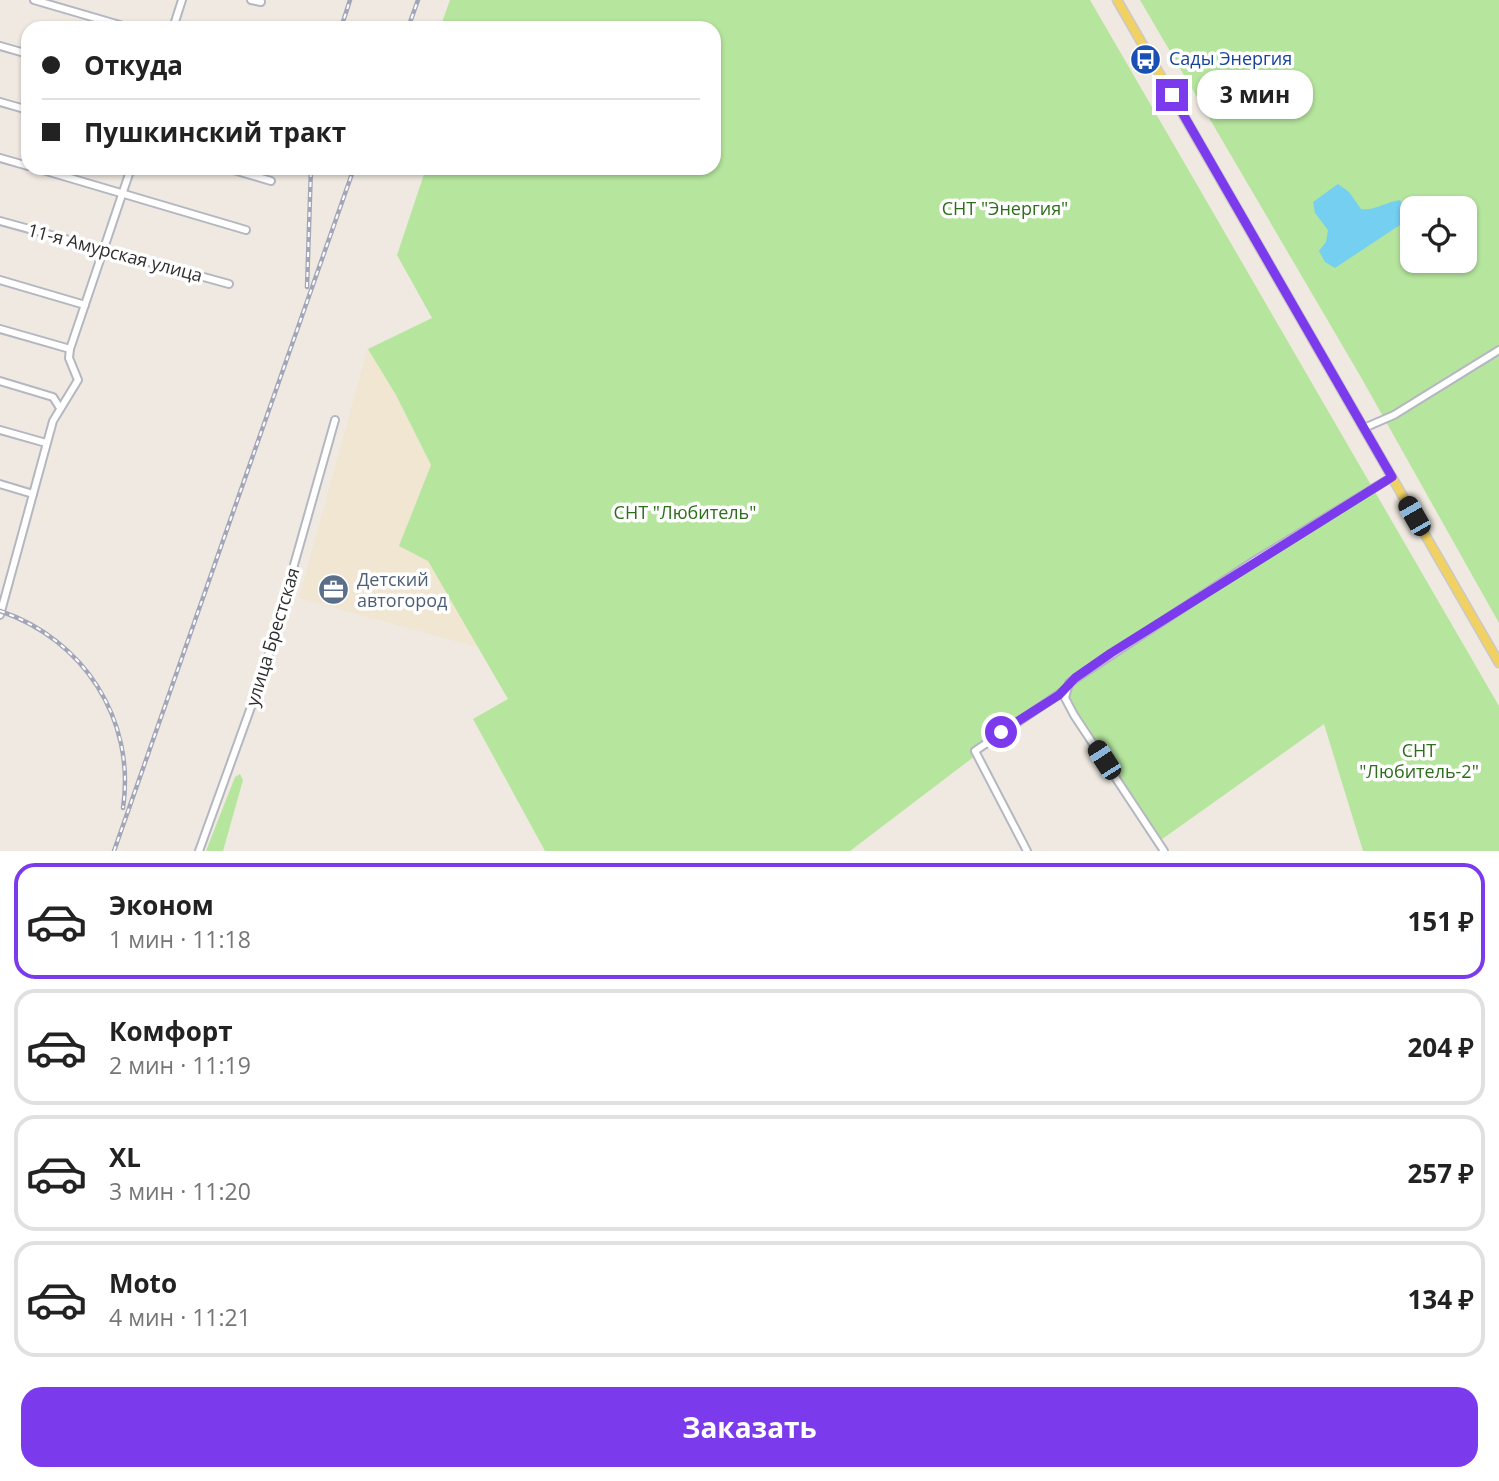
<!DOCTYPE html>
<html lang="ru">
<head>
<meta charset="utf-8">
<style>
  body { margin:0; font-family:"Open Sans",sans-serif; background:#f6f6f6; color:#222; height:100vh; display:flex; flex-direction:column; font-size:26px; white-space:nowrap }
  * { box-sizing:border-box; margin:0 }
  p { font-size:23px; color:#767676 }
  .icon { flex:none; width:38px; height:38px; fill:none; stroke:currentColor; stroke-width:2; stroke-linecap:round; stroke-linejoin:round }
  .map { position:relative; height:851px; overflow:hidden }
  .drawer { display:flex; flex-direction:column; background:#fff; flex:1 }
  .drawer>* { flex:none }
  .top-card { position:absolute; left:21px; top:21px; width:700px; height:154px; border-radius:21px; box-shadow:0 2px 5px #0004; display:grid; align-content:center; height:154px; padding:0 21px; background:#fff }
  .fabs { position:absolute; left:1400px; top:196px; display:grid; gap:14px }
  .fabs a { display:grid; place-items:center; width:77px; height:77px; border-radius:14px; background:#fff; box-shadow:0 2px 5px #0004; font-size:35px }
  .end { position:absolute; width:32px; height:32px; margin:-16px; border:9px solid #7c3aed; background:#fff; box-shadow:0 0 0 4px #fff }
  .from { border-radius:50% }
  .bubble { position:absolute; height:49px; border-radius:21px; background:#fff; box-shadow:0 2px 5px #0004; font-size:23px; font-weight:700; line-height:49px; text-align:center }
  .car { position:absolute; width:21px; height:42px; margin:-21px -10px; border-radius:9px; box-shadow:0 0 5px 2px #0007; background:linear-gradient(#222 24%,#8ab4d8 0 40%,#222 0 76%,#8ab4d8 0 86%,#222 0) }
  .top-card b { display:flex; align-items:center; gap:24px; height:66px; font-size:26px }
  .top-card b+b { border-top:2px solid #e0e0e0 }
  .top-card i { width:18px; height:18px; background:#222 }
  ul { padding:12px 0 0; list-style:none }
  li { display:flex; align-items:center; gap:21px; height:116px; margin:0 14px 10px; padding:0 7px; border:4px solid #e0e0e0; border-radius:21px }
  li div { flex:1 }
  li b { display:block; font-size:26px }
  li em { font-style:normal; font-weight:700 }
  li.active { border-color:#7c3aed }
  li>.icon { width:63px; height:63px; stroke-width:1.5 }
  .cta { display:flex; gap:14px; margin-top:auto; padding:14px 21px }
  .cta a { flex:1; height:80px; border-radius:21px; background:#7c3aed; color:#fff; font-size:28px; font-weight:700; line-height:80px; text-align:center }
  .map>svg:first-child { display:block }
  .education { fill:#f0e6d1 }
  .green { fill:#b6e59e; fill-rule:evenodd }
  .water { fill:#75cff0 }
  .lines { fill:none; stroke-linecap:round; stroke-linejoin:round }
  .minor-casing { stroke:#b4b7c1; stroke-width:10 }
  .major-casing { stroke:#c9c9c9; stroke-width:11 }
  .minor { stroke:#fff; stroke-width:6 }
  .major { stroke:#f2d163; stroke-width:8 }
  .rail-casing { stroke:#a3a6b8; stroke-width:4.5 }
  .rail { stroke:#fff; stroke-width:2; stroke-dasharray:5; stroke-linecap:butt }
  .route { stroke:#7c3aed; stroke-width:9 }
  .labels { text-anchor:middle; stroke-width:7; stroke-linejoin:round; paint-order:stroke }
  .transit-label { font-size:18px; fill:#164399; stroke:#fff; text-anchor:start }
  .park-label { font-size:18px; fill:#2c6e1b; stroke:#fff }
  .street-label { font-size:18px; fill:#2e2e2e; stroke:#fff }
  .service-label { font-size:18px; fill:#4e5e75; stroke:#fff; text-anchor:start }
</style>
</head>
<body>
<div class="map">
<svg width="1499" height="851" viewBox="0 0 1499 851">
  <rect width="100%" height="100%" fill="#efe9e1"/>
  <!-- education -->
  <polygon class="education" points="368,348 396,395 431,465 399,546 428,561 480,648 299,598"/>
  <!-- green -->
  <g class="green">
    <polygon points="450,0 1090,0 1499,706 1499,851 1363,851 1324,724 1158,842 1063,689 850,851 545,851 473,719 508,699 428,561 399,546 431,465 396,395 368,349 432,318 397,255 426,168 714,168 714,28 440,28"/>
    <path d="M1140,0H1499V623L1362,379ZM1412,208H1465V261H1412Z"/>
    <polygon points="240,774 243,780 223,851 206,851 235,777"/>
  </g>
  <!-- water -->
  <path class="water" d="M1338,184L1349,192L1361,209C1376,211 1385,202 1400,200L1409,219L1335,268L1325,262L1319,251L1326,242L1328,230L1315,213L1313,202Z"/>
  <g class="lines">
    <defs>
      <g id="minor">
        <polyline points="34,0 130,28"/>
        <polyline points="251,0 261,2"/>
        <polyline points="173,28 182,0"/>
        <polyline points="0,46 28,54"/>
        <polyline points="0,102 28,110"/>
        <polyline points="0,158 28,166"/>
        <polyline points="36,168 246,230"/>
        <polyline points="227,168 271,181"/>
        <polyline points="0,221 229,284"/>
        <polyline points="0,280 85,305"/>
        <polyline points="0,329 70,349"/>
        <polyline points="0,381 53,397 60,408"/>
        <polyline points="1364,428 1394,415 1499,350"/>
        <polyline points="0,430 46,443"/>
        <polyline points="0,484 33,494"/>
        <polyline points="0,615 53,421 78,380 69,358 70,349 131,168"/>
        <polyline points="199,851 264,671 335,420"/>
        <polyline points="1027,851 975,751 1065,690"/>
        <polyline points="1164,851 1074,715 1065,698 1069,683 1254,561 1392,477"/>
      </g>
      <polyline id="major" points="1117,0 1499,663"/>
    </defs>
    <!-- minor casing -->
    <use href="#minor" class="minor-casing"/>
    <!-- major casing -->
    <use href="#major" class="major-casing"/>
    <!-- minor -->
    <use href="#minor" class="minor"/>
    <!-- major -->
    <use href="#major" class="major"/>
    <defs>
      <g id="rail">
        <polyline points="341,28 350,0"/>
        <polyline points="408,28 418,0"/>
        <polyline points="307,287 311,168"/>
        <path d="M0,611C83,639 136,719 123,808"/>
        <polyline points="114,851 354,168"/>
      </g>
    </defs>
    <!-- rail casing -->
    <use href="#rail" class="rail-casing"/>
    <!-- rail -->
    <use href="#rail" class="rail"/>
  </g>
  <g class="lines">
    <!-- route -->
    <polyline class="route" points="1001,732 1059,695 1075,678 1111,653 1392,477 1172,95"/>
  </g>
  <!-- icons -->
  <defs>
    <symbol id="bus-disc" viewBox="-11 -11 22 22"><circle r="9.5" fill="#1a4fb4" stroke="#fff"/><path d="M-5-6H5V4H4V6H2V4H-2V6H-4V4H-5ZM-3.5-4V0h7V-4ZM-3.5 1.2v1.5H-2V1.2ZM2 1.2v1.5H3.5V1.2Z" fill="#fff"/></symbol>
    <symbol id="office-disc" viewBox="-11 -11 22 22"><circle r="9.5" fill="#5c6f8a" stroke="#fff"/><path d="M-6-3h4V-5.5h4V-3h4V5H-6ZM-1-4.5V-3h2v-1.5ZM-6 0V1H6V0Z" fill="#fff"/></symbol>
  </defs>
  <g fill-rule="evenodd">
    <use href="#bus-disc" x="1128" y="42" width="35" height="35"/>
    <use href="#office-disc" x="316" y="572" width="35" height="35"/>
  </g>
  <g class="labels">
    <!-- transit labels -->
    <g class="transit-label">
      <text x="1169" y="65">Сады Энергия</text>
    </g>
    <!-- park labels -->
    <g class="park-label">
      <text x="1005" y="215">СНТ "Энергия"</text>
      <text x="685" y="519">СНТ "Любитель"</text>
      <text x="1419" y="757">СНТ<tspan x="1419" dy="21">"Любитель-2"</tspan></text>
    </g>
    <!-- street labels -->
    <g class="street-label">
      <text transform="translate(115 253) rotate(15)" y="6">11-я Амурская улица</text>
      <text transform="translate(273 637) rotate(-73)" y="6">улица Брестская</text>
    </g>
    <!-- service labels -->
    <g class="service-label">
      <text x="357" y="586">Детский<tspan x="357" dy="21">автогород</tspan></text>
    </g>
  </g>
</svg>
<div class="fabs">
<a><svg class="icon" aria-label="locate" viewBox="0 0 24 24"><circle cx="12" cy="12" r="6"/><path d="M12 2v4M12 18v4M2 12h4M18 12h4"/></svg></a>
</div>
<i class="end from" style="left:1001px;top:732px"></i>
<i class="end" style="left:1172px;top:95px"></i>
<div class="bubble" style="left:1197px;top:70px;width:116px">3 мин</div>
<i class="car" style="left:1414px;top:516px;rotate:330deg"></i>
<i class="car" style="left:1104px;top:760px;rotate:327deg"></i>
<div class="top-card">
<b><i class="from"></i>Откуда</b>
<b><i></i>Пушкинский тракт</b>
</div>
</div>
<section class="drawer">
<ul>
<li class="active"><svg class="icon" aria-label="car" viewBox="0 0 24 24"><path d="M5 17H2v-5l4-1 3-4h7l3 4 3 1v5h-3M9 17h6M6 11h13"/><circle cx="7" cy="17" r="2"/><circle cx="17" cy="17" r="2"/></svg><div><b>Эконом</b><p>1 мин · 11:18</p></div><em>151 ₽</em></li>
<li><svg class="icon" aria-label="car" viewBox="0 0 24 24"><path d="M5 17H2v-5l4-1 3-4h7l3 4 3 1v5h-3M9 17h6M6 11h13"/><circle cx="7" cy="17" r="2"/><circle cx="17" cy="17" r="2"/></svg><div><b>Комфорт</b><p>2 мин · 11:19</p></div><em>204 ₽</em></li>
<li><svg class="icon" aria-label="car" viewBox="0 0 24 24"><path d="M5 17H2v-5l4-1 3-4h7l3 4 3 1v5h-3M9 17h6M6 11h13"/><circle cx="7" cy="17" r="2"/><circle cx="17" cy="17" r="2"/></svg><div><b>XL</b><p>3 мин · 11:20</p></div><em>257 ₽</em></li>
<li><svg class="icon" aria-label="car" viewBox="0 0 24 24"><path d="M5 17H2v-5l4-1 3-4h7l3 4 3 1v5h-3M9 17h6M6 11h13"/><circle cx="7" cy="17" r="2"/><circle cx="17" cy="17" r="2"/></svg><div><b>Moto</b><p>4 мин · 11:21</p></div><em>134 ₽</em></li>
</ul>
<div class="cta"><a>Заказать</a></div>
</section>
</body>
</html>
